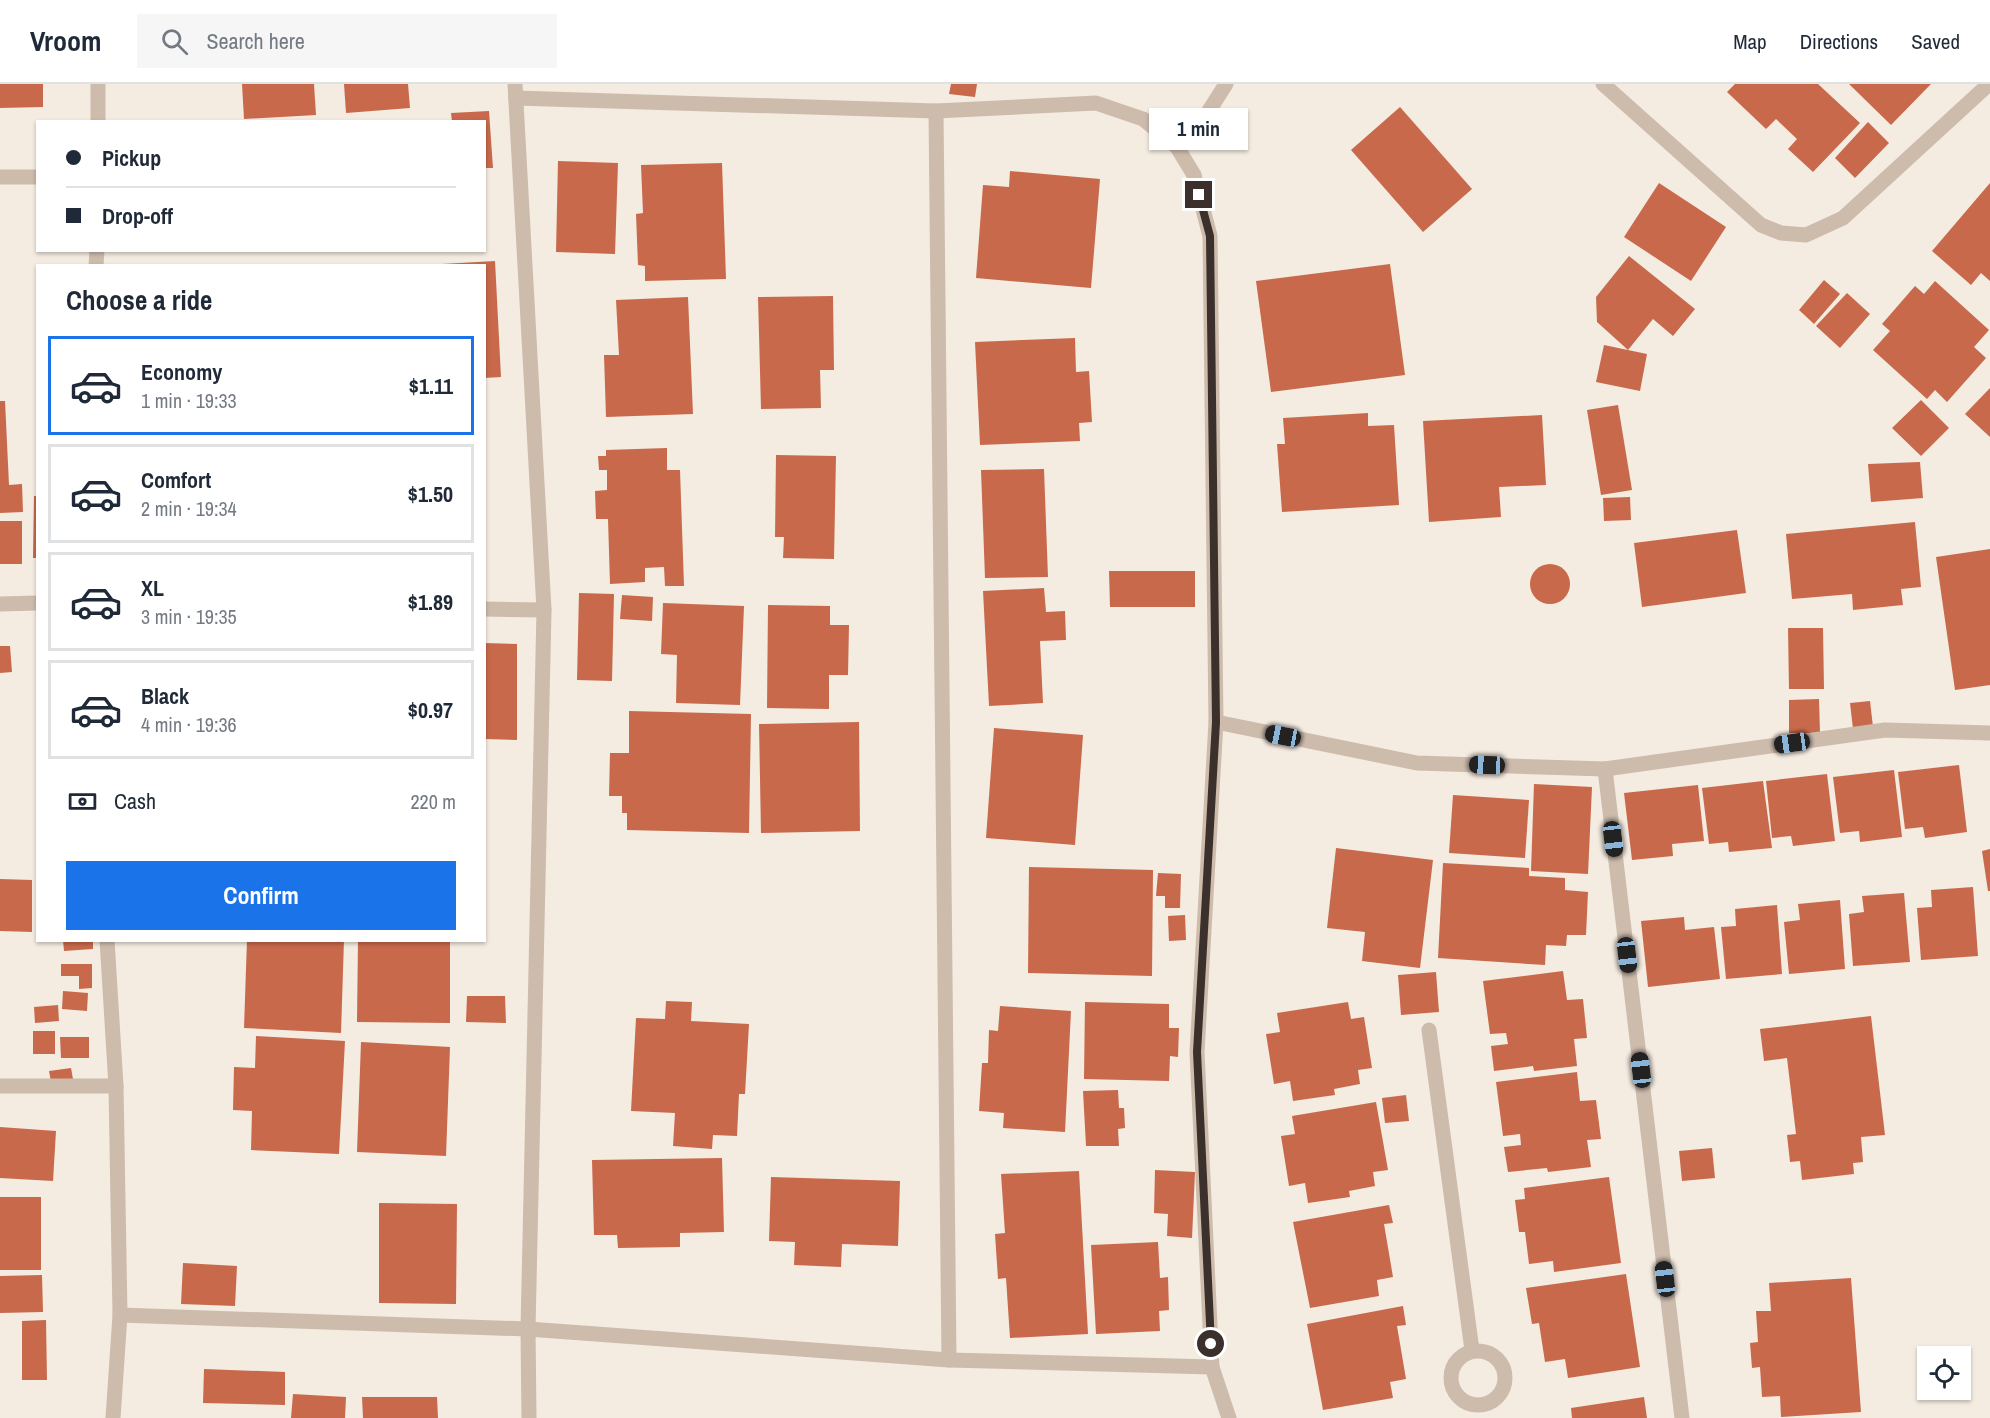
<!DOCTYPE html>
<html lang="en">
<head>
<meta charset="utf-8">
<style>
  body { margin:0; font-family:"Archivo Narrow",sans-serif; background:#f6f6f7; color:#1f2937; height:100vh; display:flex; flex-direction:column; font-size:22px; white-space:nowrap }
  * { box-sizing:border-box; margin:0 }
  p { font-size:20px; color:#747a83 }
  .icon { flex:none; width:33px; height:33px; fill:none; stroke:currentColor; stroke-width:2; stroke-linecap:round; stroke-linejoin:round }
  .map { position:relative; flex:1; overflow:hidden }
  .panel { position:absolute; left:36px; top:180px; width:450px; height:678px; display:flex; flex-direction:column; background:#fff; border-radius:0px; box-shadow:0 2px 4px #0004 }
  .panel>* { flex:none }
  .banner { position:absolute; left:36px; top:36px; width:450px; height:132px; border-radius:0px; box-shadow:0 2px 4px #0004; display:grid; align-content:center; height:132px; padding:0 30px; background:#fff }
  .buttons { position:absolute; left:1917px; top:1262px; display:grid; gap:12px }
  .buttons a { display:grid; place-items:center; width:54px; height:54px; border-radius:0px; background:#fff; box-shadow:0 2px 4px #0004; font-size:30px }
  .end { position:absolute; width:27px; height:27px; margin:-14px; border:8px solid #3b302b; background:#fff; box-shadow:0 0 0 3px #fff }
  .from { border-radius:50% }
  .bubble { position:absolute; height:42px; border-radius:0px; background:#fff; box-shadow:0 2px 4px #0004; font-size:20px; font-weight:700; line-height:42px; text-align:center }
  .car { position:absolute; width:18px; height:36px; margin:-18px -9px; border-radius:8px; box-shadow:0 0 4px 2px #0007; background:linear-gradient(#222 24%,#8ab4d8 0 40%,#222 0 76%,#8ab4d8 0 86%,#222 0) }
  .banner b { display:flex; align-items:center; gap:21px; height:57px; font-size:22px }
  .banner b+b { border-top:2px solid #e0e1e3 }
  .banner i { width:15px; height:15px; background:#1f2937 }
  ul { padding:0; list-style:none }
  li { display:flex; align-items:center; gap:18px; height:99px; margin:0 12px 9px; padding:0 18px; border:3px solid #e0e1e3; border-radius:0px }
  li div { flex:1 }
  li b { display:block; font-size:22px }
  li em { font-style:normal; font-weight:700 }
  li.active { border-color:#1a73e8 }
  li>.icon { width:54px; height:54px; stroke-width:1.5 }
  h2 { padding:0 30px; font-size:27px; line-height:72px }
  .pay { display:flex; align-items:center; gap:15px; height:66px; padding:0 30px; font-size:22px }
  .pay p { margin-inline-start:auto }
  .cta { display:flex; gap:12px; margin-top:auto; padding:12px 30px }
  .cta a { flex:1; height:69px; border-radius:0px; background:#1a73e8; color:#fff; font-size:24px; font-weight:700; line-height:69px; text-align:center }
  header { display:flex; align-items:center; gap:36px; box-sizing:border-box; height:84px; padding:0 30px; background:#fff; border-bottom:2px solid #e0e1e3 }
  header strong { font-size:28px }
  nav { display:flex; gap:33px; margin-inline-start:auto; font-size:21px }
  .search { width:420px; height:54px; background:#f6f6f7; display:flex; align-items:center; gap:15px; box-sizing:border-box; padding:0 21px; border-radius:0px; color:#747a83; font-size:22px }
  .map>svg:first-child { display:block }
  .building { fill:#c8694b }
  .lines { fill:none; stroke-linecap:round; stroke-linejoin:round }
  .minor { stroke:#cdbbac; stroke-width:15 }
  .route { stroke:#3b302b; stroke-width:8 }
</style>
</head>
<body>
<header>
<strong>Vroom</strong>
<div class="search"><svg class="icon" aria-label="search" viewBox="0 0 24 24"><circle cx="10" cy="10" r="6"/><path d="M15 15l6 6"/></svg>Search here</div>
<nav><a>Map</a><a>Directions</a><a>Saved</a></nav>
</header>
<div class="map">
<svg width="1990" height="1334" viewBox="0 0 1990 1334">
  <rect width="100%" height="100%" fill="#f4ebe1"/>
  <!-- building -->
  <g class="building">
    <polygon points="0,0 43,0 43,23 0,24"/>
    <polygon points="242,0 314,0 316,31 244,35"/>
    <polygon points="344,0 408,0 410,24 346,29"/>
    <polygon points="951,0 977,0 975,13 949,10"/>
    <polygon points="1735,0 1818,0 1860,39 1813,88 1788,65 1797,55 1776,35 1766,45 1727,8"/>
    <polygon points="1849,0 1931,0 1891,41"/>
    <polygon points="1400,23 1472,105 1423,148 1351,66"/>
    <polygon points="489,27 493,84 484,84 484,38 452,38 451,29"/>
    <polygon points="1868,38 1889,59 1855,94 1835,74"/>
    <polygon points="558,77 618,79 615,170 556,168"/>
    <polygon points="722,79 726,195 645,197 645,182 638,181 636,130 643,129 641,81"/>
    <polygon points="1010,87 1100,95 1091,204 976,194 983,101 1009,103"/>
    <polygon points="1659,99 1726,143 1691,197 1624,153"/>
    <polygon points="1990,99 1990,197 1981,189 1971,201 1932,167"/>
    <polygon points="1629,172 1695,225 1673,252 1653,235 1628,266 1597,238 1596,213"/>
    <polygon points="495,177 501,293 484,294 484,182 442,182 442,180"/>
    <polygon points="1390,180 1405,291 1271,308 1256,197"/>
    <polygon points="1824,196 1840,210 1814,240 1799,226"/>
    <polygon points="1935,197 1989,246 1974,263 1986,274 1947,318 1935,306 1927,315 1873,266 1890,247 1882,240 1915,202 1924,210"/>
    <polygon points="1847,209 1870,230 1840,264 1816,242"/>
    <polygon points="833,212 834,286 820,286 821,324 761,325 758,213"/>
    <polygon points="688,213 693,330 606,333 604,271 619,271 616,216"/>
    <polygon points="1075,254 1076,288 1089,287 1092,338 1079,339 1080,357 980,361 975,258"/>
    <polygon points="1604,261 1647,270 1640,307 1596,298"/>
    <polygon points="1990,304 1990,353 1965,330"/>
    <polygon points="1921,316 1949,344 1921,372 1892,344"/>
    <polygon points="0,317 5,317 9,401 22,400 23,428 0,429"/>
    <polygon points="1618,321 1632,406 1601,411 1587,326"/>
    <polygon points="1368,329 1368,342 1394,341 1399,421 1282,428 1277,360 1285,360 1283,334"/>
    <polygon points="1542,331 1546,401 1499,403 1501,433 1429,438 1423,337"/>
    <polygon points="667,364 667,386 680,386 684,502 665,502 664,483 645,484 645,498 610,500 608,435 596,435 595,407 607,406 607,386 599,386 598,372 606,372 606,366"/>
    <polygon points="776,371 836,372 834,475 783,474 784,453 775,453"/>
    <polygon points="1920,378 1923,414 1871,418 1868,380"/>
    <polygon points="1044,385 1048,493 985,494 981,386"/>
    <polygon points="34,412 38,412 38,474 33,474"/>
    <polygon points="1630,413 1631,436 1604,437 1603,414"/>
    <rect x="0" y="437" width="22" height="43"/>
    <polygon points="1915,438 1921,503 1901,505 1903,521 1853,526 1852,510 1792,515 1786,450"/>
    <polygon points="1737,446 1746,509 1642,523 1634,459"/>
    <polygon points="1990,465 1990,601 1955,606 1936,473"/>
    <circle cx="1550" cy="500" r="20"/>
    <polygon points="1109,487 1195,487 1195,523 1110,523"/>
    <polygon points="1044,504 1046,528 1065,527 1066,556 1040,557 1043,619 989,622 983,507"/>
    <polygon points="579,509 614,510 612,597 577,596"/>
    <polygon points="622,511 653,513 652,537 620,535"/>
    <polygon points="663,519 744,522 740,621 676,619 677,571 661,570"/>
    <polygon points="768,521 830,522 830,541 849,541 848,591 829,591 829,625 767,624"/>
    <polygon points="1788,544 1823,544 1824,605 1789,605"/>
    <polygon points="484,559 517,560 517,656 484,655"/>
    <polygon points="0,562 10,562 12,588 0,589"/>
    <polygon points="1819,615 1820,649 1789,649 1789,616"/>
    <polygon points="1870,617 1873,643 1853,645 1850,619"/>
    <polygon points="629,627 751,630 749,749 627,746 627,729 622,729 622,712 609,712 610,669 629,669"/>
    <polygon points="859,638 860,747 761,749 759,640"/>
    <polygon points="994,644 1083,651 1075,761 986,754"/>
    <polygon points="1959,681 1967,748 1925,754 1923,743 1905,745 1898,688"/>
    <polygon points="1894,686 1902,753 1860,758 1859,747 1840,749 1833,693"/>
    <polygon points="1827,690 1835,757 1793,762 1791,752 1772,754 1766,697"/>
    <polygon points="1763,697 1772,764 1729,768 1728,758 1709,760 1702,704"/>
    <polygon points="1534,700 1592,703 1588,790 1531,787"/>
    <polygon points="1698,701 1704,757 1672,760 1673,772 1632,776 1624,709"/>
    <polygon points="1453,711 1529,716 1525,774 1449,769"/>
    <polygon points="1336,764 1433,776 1420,884 1362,877 1365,848 1327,844"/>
    <polygon points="1990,765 1990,807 1988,807 1982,767"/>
    <polygon points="1443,779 1529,784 1529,792 1565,794 1565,806 1588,808 1586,851 1567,851 1566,862 1546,861 1545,881 1438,874"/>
    <polygon points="1029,783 1153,786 1152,892 1028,889"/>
    <polygon points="1158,789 1181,790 1180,824 1165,824 1165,812 1156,812"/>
    <polygon points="0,795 32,796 32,848 0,847"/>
    <polygon points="1973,803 1978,872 1921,876 1917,824 1932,823 1931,806"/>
    <polygon points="1904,809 1910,878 1853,882 1849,830 1864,828 1862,812"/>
    <polygon points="1840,816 1845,885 1789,890 1784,838 1800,836 1798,820"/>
    <polygon points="1777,821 1782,890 1726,895 1721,843 1736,842 1735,825"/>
    <polygon points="1185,831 1186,856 1169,857 1168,832"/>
    <polygon points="1684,833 1685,846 1714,843 1720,895 1648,903 1641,837"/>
    <polygon points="63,856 93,856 93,865 64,867"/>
    <polygon points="247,856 344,856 341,949 244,944"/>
    <polygon points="358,856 450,856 450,939 357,938"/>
    <polygon points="61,880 92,880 92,904 79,905 79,892 61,892"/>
    <polygon points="1563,887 1567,916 1583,915 1587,954 1574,955 1577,982 1534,987 1533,982 1494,987 1491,962 1508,960 1506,949 1490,950 1483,897"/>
    <polygon points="1436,888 1439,928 1401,931 1398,891"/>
    <polygon points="63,907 88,909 87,927 62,925"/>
    <polygon points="467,912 505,912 506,939 466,938"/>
    <polygon points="666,917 692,918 691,937 749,940 745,1010 739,1010 737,1052 713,1051 712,1065 673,1062 675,1029 631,1027 636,934 665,935"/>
    <polygon points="1085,918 1169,920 1169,944 1179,944 1178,973 1170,972 1169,997 1084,995"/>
    <polygon points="1348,918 1351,935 1364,933 1372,984 1358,986 1360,1000 1334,1005 1335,1011 1293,1017 1290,997 1274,1000 1266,950 1280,948 1277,929"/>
    <polygon points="58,921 59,937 35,939 34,923"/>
    <polygon points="1000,922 1071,927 1065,1048 1003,1044 1004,1029 979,1027 982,979 988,979 989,946 998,947"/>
    <polygon points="1871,932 1885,1051 1861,1053 1863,1078 1853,1079 1854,1090 1802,1096 1800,1077 1790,1078 1787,1051 1796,1050 1787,974 1764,977 1760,945"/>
    <rect x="33" y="947" width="22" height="23"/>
    <polygon points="256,952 345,957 339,1070 251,1066 252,1027 233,1026 234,983 255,984"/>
    <polygon points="60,953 89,953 89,974 61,974"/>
    <polygon points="361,958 450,963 446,1072 357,1068"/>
    <polygon points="71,984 73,995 51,998 49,987"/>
    <polygon points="1577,988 1580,1017 1596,1016 1601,1055 1587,1056 1591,1083 1548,1088 1547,1084 1508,1088 1504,1063 1521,1061 1520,1050 1503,1052 1496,998"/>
    <polygon points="1118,1006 1119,1024 1124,1024 1125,1044 1118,1045 1119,1062 1086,1062 1083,1007"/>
    <polygon points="1406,1011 1409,1037 1385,1039 1382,1014"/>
    <polygon points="1376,1018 1388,1086 1373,1088 1375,1102 1349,1107 1350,1113 1308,1119 1305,1099 1289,1102 1281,1052 1295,1050 1292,1032"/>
    <polygon points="0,1043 56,1047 53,1097 0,1094"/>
    <polygon points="1712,1064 1715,1094 1682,1097 1679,1067"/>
    <polygon points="722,1074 724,1148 680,1149 680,1163 618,1164 617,1151 594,1151 592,1076"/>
    <polygon points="1155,1086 1195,1088 1192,1154 1167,1152 1168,1130 1154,1129"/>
    <polygon points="1079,1087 1088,1250 1010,1254 1006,1194 998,1195 995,1150 1005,1149 1001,1090"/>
    <polygon points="771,1093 900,1097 898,1162 842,1160 841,1183 794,1181 795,1158 769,1157"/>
    <polygon points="1609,1093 1621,1179 1554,1188 1553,1177 1529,1180 1525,1148 1519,1148 1515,1116 1525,1115 1524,1104"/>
    <rect x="0" y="1113" width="41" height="73"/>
    <polygon points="379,1119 457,1120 456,1220 379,1219"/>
    <polygon points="1389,1121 1393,1139 1384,1140 1393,1193 1377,1196 1379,1212 1310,1224 1293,1138"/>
    <polygon points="1158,1158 1160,1194 1168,1193 1169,1226 1159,1227 1160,1247 1096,1250 1091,1161"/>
    <polygon points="183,1179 237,1182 235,1222 181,1220"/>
    <polygon points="1626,1190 1640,1283 1568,1294 1565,1275 1545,1278 1539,1239 1532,1240 1526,1204"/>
    <polygon points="42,1191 43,1228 0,1229 0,1192"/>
    <polygon points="1851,1194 1861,1328 1781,1333 1780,1312 1762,1313 1760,1283 1752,1284 1750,1259 1758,1258 1756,1227 1771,1227 1769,1199"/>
    <polygon points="1403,1222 1406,1241 1397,1242 1406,1295 1390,1298 1393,1314 1323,1326 1307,1240"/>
    <polygon points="46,1236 47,1296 22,1296 22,1237"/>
    <polygon points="204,1285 285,1288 285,1321 203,1319"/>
    <polygon points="293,1310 346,1313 345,1334 291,1334"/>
    <polygon points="362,1313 437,1313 438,1334 363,1334"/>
    <polygon points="1644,1313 1647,1334 1572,1334 1571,1324"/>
  </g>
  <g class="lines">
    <!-- minor -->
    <g class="minor">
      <polyline points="98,0 98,38"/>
      <polyline points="515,0 544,526 528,1245 529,1334"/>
      <polyline points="1603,0 1761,141 1781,149 1806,151 1843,134 1989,0"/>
      <polyline points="516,14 936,27 1096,19 1143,35 1177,63 1194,91 1210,152 1216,638 1197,968 1212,1283 1229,1334"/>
      <polyline points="936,27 949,1276"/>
      <polyline points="1177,63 1205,33 1226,0"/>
      <polyline points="0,93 38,93"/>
      <polyline points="96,182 97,166"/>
      <polyline points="0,520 38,519"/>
      <polyline points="484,525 544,526"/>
      <polyline points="1216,638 1417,679 1605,685 1885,646 1990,649"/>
      <polyline points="1605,685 1682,1334"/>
      <polyline points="107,856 116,1002 120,1231 113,1334"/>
      <polyline points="1429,946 1472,1266"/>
      <polyline points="0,1002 116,1002"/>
      <polyline points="120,1231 528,1245 949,1276 1212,1283"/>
      <circle cx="1478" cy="1294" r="27"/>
    </g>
  </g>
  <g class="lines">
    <!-- route -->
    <polyline class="route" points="1199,111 1210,152 1216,638 1197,968 1211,1260"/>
  </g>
</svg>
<div class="buttons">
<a><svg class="icon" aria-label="locate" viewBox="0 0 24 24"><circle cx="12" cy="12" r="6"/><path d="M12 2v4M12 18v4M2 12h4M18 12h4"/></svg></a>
</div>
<i class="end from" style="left:1211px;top:1260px"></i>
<i class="end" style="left:1199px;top:111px"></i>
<div class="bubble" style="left:1149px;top:24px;width:99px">1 min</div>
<i class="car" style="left:1283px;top:652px;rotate:281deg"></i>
<i class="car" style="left:1792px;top:659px;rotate:262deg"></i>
<i class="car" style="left:1487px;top:681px;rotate:272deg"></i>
<i class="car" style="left:1613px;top:755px;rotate:173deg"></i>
<i class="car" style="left:1627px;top:871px;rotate:173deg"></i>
<i class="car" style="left:1641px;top:986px;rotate:353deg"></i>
<i class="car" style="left:1665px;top:1195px;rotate:353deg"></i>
<div class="banner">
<b><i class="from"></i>Pickup</b>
<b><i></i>Drop-off</b>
</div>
<section class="panel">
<h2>Choose a ride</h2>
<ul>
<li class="active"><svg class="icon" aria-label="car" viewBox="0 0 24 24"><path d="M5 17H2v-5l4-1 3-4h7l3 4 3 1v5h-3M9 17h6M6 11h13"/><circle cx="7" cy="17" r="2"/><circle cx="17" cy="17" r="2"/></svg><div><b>Economy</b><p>1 min · 19:33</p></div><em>$1.11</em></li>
<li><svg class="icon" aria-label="car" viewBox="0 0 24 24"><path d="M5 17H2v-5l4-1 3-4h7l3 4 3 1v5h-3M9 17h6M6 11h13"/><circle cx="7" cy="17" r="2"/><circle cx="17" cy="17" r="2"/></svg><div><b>Comfort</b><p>2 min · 19:34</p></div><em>$1.50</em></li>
<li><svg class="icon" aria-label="car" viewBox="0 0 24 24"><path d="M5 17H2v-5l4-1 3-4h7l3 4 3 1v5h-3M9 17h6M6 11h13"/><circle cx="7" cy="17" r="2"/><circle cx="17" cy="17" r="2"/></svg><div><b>XL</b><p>3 min · 19:35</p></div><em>$1.89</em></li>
<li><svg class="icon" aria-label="car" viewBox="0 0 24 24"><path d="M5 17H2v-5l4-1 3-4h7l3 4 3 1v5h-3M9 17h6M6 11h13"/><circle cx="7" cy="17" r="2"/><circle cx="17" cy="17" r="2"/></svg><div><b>Black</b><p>4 min · 19:36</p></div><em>$0.97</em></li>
</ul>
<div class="pay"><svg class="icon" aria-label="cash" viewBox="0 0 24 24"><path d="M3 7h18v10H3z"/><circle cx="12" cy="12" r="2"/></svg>Cash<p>220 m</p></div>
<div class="cta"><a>Confirm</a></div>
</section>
</div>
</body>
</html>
